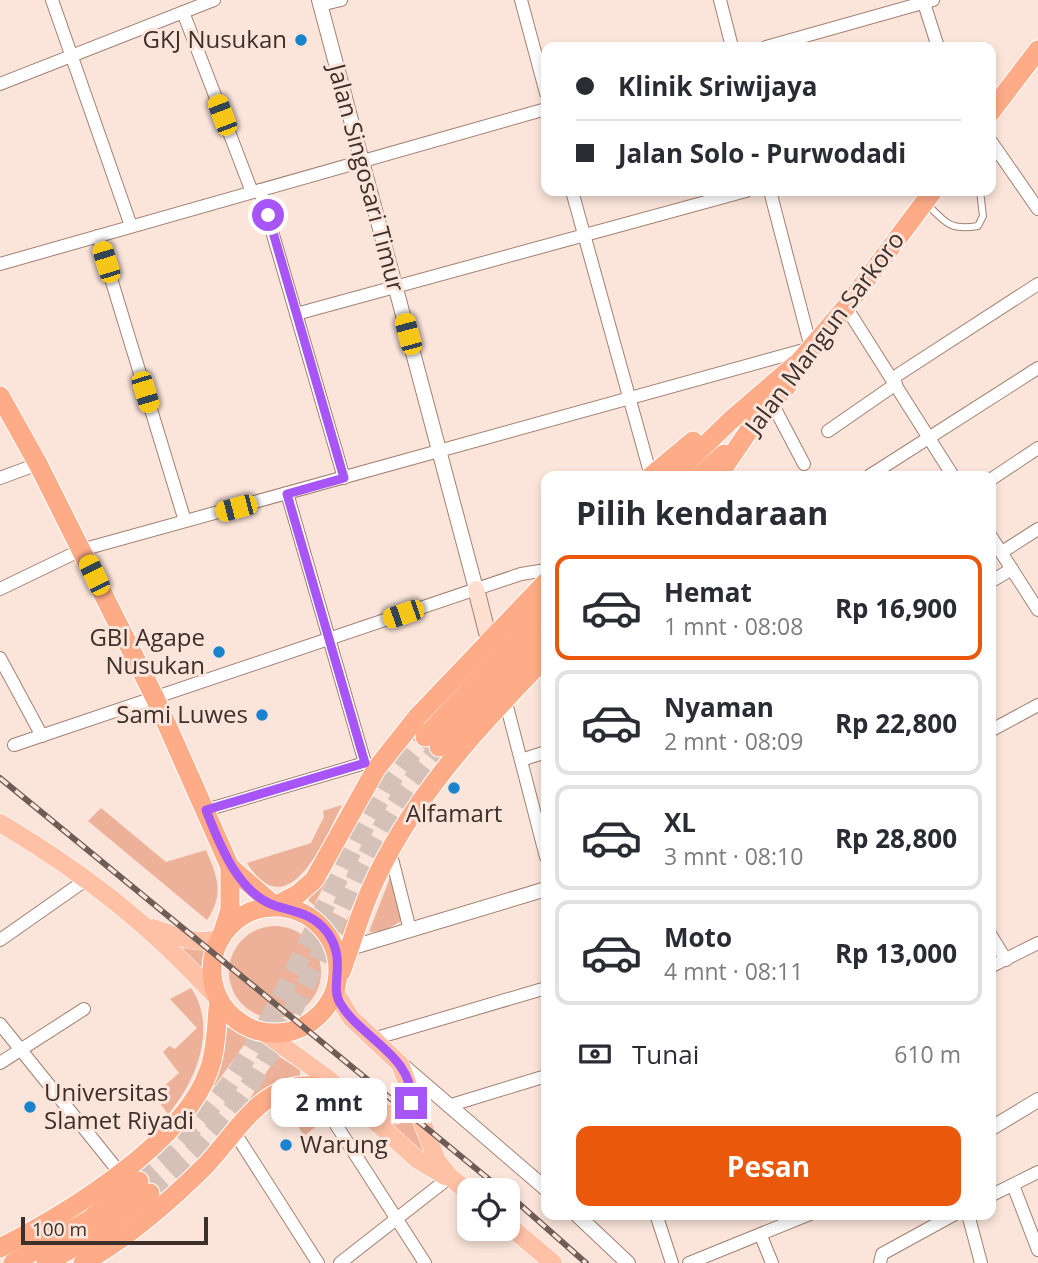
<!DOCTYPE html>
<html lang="id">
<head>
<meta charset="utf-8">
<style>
  body { margin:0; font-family:"Open Sans",sans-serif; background:#f2f2f3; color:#2b2b33; height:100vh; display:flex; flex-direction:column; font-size:26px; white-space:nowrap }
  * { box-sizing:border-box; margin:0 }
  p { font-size:23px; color:#7c7c81 }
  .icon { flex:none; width:38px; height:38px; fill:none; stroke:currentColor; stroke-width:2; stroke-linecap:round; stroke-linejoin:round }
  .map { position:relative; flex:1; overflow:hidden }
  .sheet { position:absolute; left:541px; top:471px; width:455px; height:749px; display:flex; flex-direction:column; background:#fff; border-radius:14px; box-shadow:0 4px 10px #0003 }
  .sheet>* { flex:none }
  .top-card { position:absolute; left:541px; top:42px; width:455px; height:154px; border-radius:14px; box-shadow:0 4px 10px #0003; display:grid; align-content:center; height:154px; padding:0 35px; background:#fff }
  .controls { position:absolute; left:457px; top:1178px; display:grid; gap:14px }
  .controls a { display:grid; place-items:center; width:63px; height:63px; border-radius:14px; background:#fff; box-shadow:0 4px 10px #0003; font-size:35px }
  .scale { position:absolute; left:21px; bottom:18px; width:187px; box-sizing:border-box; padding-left:7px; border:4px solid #3d2f29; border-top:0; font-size:19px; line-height:24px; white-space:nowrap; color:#3d2f29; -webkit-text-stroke:5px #fbe5db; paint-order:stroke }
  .end { position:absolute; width:32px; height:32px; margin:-16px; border:9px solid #a855f7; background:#fff; box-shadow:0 0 0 4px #fff }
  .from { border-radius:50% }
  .bubble { position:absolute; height:49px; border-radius:14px; background:#fff; box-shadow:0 4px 10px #0003; font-size:23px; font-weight:700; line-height:49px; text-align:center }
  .car { position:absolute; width:21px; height:42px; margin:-21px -10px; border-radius:9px; box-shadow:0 0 5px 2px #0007; background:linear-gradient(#f5c518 24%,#345 0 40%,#f5c518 0 76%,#345 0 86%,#f5c518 0) }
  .top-card b { display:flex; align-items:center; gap:24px; height:66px; font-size:26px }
  .top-card b+b { border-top:2px solid #e1e1e2 }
  .top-card i { width:18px; height:18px; background:#2b2b33 }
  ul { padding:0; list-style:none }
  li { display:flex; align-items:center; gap:21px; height:105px; margin:0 14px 10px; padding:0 21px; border:4px solid #e1e1e2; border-radius:14px }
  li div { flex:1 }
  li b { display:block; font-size:26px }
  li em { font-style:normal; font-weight:700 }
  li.on { border-color:#ea580c }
  li>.icon { width:63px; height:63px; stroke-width:1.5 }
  h2 { padding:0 35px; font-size:32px; line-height:84px }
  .pay { display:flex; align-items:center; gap:18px; height:77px; padding:0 35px; font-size:26px }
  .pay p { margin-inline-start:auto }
  .primary-button { display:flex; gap:14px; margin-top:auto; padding:14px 35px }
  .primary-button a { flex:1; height:80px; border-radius:14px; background:#ea580c; color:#fff; font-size:28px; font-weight:700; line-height:80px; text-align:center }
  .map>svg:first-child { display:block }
  .green { fill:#ecb198 }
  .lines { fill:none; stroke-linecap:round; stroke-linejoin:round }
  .trunk-tunnel { stroke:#d5c1b7; stroke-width:19; stroke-dasharray:19 10; stroke-linecap:butt }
  .service-casing { stroke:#a28173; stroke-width:8 }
  .minor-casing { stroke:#a28173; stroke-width:14 }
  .tertiary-casing { stroke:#a28173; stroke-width:16 }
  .secondary-casing { stroke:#a28173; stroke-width:18 }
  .primary-casing { stroke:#fff; stroke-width:19 }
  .trunk-casing { stroke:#fff; stroke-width:21 }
  .service { stroke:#fff; stroke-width:6 }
  .minor { stroke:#fff; stroke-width:12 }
  .tertiary { stroke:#fff; stroke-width:14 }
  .secondary { stroke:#fee0d3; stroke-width:16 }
  .primary { stroke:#fec1a6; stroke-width:18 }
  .trunk { stroke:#feac88; stroke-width:19 }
  .rail-casing { stroke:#6d5d56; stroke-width:6 }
  .rail { stroke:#fbe5db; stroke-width:3.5; stroke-dasharray:10; stroke-linecap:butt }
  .route { stroke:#a855f7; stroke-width:9 }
  .poi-dot { fill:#1a83ce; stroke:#fbe5db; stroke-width:2.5 }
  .labels { text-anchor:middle; stroke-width:6; stroke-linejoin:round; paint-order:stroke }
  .poi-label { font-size:24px; fill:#3d2f29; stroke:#fbe5db; text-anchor:end }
  .street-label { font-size:24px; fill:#3d2f29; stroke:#fbe5db }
</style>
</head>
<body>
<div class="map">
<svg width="1038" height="1263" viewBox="0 0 1038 1263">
  <rect width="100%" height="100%" fill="#fbe5db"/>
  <!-- green -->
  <g class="green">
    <path d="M342,805C325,838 289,930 247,863L311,843L324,817L323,811Z"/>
    <path d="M101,808L166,862L206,850C217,876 225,894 207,920L88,821Z"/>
    <polygon points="391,875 401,921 384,931 369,932"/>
    <polygon points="328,878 315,903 347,920 360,894 344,938 330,917 309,901 308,895"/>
    <circle cx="275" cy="972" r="46"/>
    <polygon points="177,944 205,949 202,971"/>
    <path d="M191,988C218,1027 196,1082 168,1114L154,1095L179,1073L163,1052L169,1046L175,1049L197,1028L170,999Z"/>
    <polygon points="225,1027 233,1028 291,1064 300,1070 300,1079 246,1105 273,1062 244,1045 200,1106"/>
    <polygon points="294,1101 321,1101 338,1109 304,1136 292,1117 300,1112"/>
    <polygon points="412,1119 424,1151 424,1155 388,1127 391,1123"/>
  </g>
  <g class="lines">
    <!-- trunk-tunnel -->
    <g class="trunk-tunnel">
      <path d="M139,1181C171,1151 203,1120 229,1084C292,994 328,887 384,793C395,773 411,755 425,737"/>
      <path d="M150,1193C187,1159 225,1123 253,1080C312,991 342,887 400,798C411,780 426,764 439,747"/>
    </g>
    <defs>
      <path id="service" d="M926,203C945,222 949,231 978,226L983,216L980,191"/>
      <g id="minor">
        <polyline points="52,0 131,226"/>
        <polyline points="521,0 546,93"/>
        <polyline points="720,0 732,47"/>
        <polyline points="923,0 938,47"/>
        <polyline points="320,5 341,0"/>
        <polyline points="183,12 252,192"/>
        <polyline points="766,47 933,0"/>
        <polyline points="0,84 214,0"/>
        <polyline points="990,140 1038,209"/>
        <polyline points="260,190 344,478"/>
        <polyline points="572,191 651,476"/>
        <polyline points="98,236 185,521"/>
        <polyline points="0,264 546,109"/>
        <polyline points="846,307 953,476"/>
        <polyline points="296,314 746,191"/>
        <polyline points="893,378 1038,284"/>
        <polyline points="773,405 804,464"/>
        <polyline points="828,431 896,384"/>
        <polyline points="869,476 1038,368"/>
        <polyline points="0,478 38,464"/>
        <polyline points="990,480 1038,448"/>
        <polyline points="287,493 365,763"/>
        <polyline points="990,535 1038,610"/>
        <polyline points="1002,552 1038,529"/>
        <polyline points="990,582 1012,569"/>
        <polyline points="0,589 81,550 811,348 770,191"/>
        <polyline points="0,658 42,736"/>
        <polyline points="505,699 546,857"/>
        <polyline points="990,731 1038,705"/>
        <polyline points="14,745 521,574 546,570"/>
        <polyline points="521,760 546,752"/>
        <polyline points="206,810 365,763 370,765"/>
        <polyline points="390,851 410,930"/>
        <polyline points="990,934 1006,960"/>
        <polyline points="0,940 87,879"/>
        <polyline points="990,967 1038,943"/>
        <polyline points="0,1024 120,1173"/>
        <polyline points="373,1039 546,988"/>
        <polyline points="0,1063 84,1009"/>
        <polyline points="324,1106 425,1263"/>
        <polyline points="448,1106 546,1076"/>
        <polyline points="235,1133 318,1263"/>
        <polyline points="1013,1185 1038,1250"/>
        <polyline points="990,1196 1038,1172"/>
        <polyline points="656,1214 672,1263"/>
        <polyline points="968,1214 981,1263"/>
        <polyline points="761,1236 772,1263"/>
        <polyline points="340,1263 450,1177"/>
        <polyline points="689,1263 810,1214"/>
        <polyline points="880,1263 882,1254 955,1214"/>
      </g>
      <g id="tertiary">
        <polyline points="319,0 476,589"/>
        <polyline points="350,948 546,889"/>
        <polyline points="401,1064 546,1189"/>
        <polyline points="990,1129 1038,1100"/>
        <polyline points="576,1214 628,1263"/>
      </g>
      <polyline id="secondary" points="476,589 489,640"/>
      <g id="primary">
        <path d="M0,823C86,874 152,926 219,1000"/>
        <path d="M153,928C176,936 198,946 221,938"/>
        <polyline points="335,992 351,1018 400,1064 437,1161 450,1177 469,1193"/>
        <polyline points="265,1033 327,1078 418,1160 445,1176"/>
        <polyline points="360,1108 396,1115 411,1103 412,1091"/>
        <polyline points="508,1225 553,1263"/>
      </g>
      <g id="trunk">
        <polyline points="990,113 1038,50"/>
        <polyline points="0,396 38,464 155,698 230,867 230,910 221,938"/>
        <polyline points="651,476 693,441"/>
        <polyline points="673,476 731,420 795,365"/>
        <polyline points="700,476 724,454"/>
        <polyline points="718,476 748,432 787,386 799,362 846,307 933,191"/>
        <polyline points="425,737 546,608"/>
        <polyline points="439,747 546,631"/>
        <polyline points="230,867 275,906"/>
        <polyline points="275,906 298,894 314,880 376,769 418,716 546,582"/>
        <circle cx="275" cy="970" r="63"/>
        <path d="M341,972C351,945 359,917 370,891C410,799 477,728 546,657"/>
        <path d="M0,1248C67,1214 184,1143 209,1070C217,1048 216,1023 219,1000"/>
        <polyline points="13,1263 89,1220 139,1181"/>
        <polyline points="46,1263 94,1236 150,1193"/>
        <path d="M83,1263C128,1237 168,1203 204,1167C229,1142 250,1103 284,1090C307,1081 325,1088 346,1096"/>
      </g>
    </defs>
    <!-- service casing -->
    <use href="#service" class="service-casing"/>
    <!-- minor casing -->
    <use href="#minor" class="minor-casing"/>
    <!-- tertiary casing -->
    <use href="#tertiary" class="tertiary-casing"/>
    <!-- secondary casing -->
    <use href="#secondary" class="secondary-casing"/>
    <!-- primary casing -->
    <use href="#primary" class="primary-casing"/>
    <!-- trunk casing -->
    <use href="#trunk" class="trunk-casing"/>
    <!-- service -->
    <use href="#service" class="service"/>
    <!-- minor -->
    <use href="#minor" class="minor"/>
    <!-- tertiary -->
    <use href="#tertiary" class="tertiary"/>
    <!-- secondary -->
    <use href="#secondary" class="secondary"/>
    <!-- primary -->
    <use href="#primary" class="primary"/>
    <!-- trunk -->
    <use href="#trunk" class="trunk"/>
    <defs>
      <g id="rail">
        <polyline points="0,778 502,1190"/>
        <polyline points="508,1194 586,1263"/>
      </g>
    </defs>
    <!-- rail casing -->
    <use href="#rail" class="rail-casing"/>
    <!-- rail -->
    <use href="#rail" class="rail"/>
  </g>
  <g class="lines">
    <!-- route -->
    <path class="route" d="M268,215L344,478L287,494L365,763L206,810C219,843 238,894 276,906C296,912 313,914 327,932C348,961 329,985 340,1003C361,1039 415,1056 411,1103"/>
  </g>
  <!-- markers -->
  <g class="poi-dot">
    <circle cx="301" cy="40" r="7"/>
    <circle cx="219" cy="652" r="7"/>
    <circle cx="262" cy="715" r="7"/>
    <circle cx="454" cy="788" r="7"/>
    <circle cx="30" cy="1107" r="7"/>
    <circle cx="286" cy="1145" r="7"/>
  </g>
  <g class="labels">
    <!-- poi labels -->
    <g class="poi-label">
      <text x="287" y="48">GKJ Nusukan</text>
      <text x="205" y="646">GBI Agape<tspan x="205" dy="28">Nusukan</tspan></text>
      <text x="248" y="723">Sami Luwes</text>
      <text x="454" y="822" text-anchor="middle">Alfamart</text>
      <text x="44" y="1101" text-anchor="start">Universitas<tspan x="44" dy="28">Slamet Riyadi</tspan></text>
      <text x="300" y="1153" text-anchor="start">Warung</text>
    </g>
    <!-- street labels -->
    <g class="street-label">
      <text transform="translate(366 178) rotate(75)" y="8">Jalan Singosari Timur</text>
      <text transform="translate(825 333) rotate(-53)" y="8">Jalan Mangun Sarkoro</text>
    </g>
  </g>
</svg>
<div class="controls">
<a><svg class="icon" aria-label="locate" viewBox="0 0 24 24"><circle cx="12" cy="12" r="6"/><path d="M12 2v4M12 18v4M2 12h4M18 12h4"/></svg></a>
</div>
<div class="scale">100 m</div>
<i class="end from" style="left:268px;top:215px"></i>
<i class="end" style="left:411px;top:1103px"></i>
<div class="bubble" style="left:271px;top:1078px;width:116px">2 mnt</div>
<i class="car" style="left:222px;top:115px;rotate:339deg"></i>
<i class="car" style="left:106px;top:262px;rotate:343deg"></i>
<i class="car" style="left:408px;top:334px;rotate:345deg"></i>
<i class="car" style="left:145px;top:392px;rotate:163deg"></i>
<i class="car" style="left:236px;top:508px;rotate:255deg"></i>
<i class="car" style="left:94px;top:575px;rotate:334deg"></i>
<i class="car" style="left:403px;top:614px;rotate:251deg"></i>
<div class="top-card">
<b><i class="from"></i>Klinik Sriwijaya</b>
<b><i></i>Jalan Solo - Purwodadi</b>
</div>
<section class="sheet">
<h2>Pilih kendaraan</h2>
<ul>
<li class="on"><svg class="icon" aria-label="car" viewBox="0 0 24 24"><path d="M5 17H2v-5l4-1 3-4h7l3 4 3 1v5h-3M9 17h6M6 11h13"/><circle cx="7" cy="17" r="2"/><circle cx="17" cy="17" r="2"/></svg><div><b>Hemat</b><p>1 mnt · 08:08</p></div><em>Rp 16,900</em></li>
<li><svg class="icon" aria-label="car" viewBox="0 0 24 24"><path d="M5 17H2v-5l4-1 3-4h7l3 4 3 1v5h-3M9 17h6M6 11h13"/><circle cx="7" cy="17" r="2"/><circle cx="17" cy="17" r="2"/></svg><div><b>Nyaman</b><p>2 mnt · 08:09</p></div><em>Rp 22,800</em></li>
<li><svg class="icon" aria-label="car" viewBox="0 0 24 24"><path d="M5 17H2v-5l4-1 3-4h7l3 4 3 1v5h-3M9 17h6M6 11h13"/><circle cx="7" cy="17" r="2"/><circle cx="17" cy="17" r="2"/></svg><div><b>XL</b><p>3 mnt · 08:10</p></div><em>Rp 28,800</em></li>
<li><svg class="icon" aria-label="car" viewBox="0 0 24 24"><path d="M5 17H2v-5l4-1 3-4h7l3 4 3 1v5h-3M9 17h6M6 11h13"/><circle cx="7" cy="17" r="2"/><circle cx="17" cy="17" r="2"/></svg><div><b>Moto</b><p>4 mnt · 08:11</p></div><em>Rp 13,000</em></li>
</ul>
<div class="pay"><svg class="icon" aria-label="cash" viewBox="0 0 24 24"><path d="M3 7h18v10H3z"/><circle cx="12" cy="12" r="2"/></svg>Tunai<p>610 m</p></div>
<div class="primary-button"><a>Pesan</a></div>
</section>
</div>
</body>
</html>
